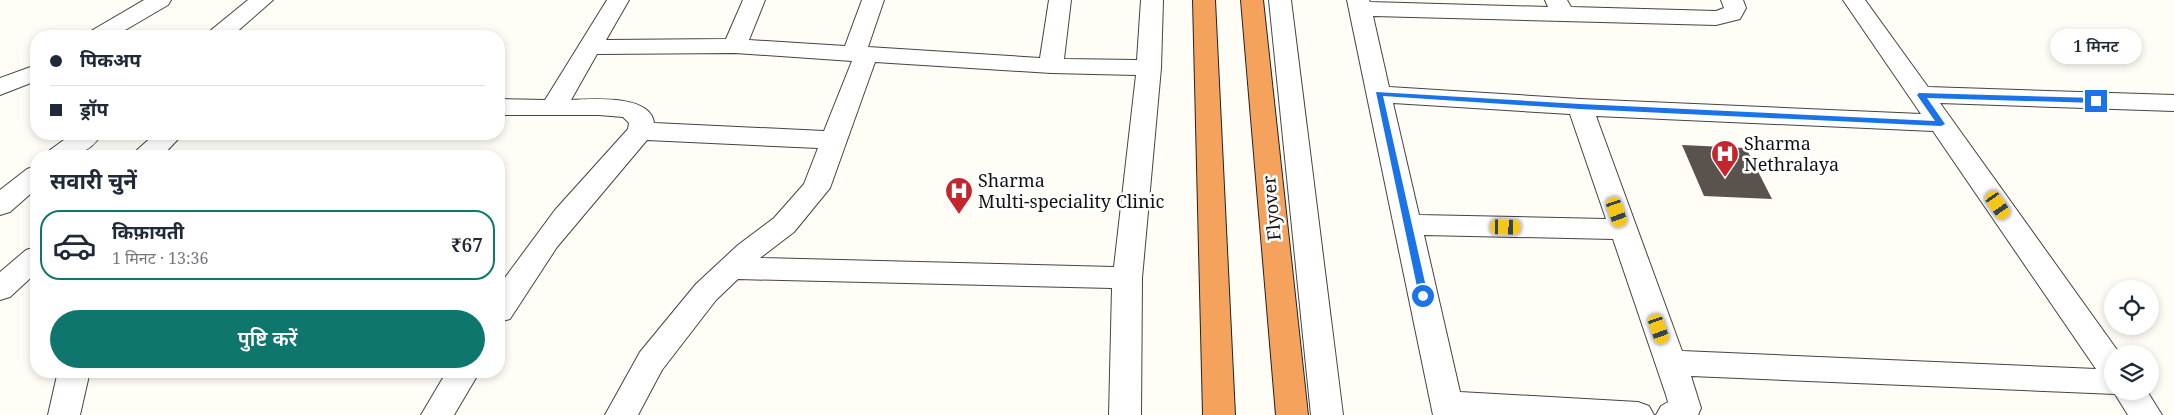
<!DOCTYPE html>
<html lang="hi">
<head>
<meta charset="utf-8">
<style>
  body { margin:0; font-family:"Noto Serif","Noto Sans Devanagari",serif; background:#f2f2f3; color:#1f2937; height:100vh; display:flex; flex-direction:column; font-size:19px; white-space:nowrap }
  * { box-sizing:border-box; margin:0 }
  p { font-size:16px; color:#747a83 }
  .icon { flex:none; width:28px; height:28px; fill:none; stroke:currentColor; stroke-width:2; stroke-linecap:round; stroke-linejoin:round }
  .map { position:relative; flex:1; overflow:hidden }
  .details { position:absolute; left:30px; top:150px; width:475px; height:228px; display:flex; flex-direction:column; background:#fff; border-radius:20px; box-shadow:0 2px 8px #0003 }
  .details>* { flex:none }
  .top-card { position:absolute; left:30px; top:30px; width:475px; height:110px; border-radius:20px; box-shadow:0 2px 8px #0003; display:grid; align-content:center; height:110px; padding:0 20px; background:#fff }
  .tools { position:absolute; left:2104px; top:280px; display:grid; gap:10px }
  .tools a { display:grid; place-items:center; width:55px; height:55px; border-radius:50%; background:#fff; box-shadow:0 2px 8px #0003; font-size:25px }
  .end { position:absolute; width:22px; height:22px; margin:-11px; border:6px solid #1a73e8; background:#fff; box-shadow:0 0 0 2px #fff }
  .from { border-radius:50% }
  .bubble { position:absolute; height:35px; border-radius:18px; background:#fff; box-shadow:0 2px 8px #0003; font-size:16px; font-weight:600; line-height:35px; text-align:center }
  .car { position:absolute; width:15px; height:30px; margin:-15px -8px; border-radius:6px; box-shadow:0 0 4px 1px #0007; background:linear-gradient(#f5c518 24%,#345 0 40%,#f5c518 0 76%,#345 0 86%,#f5c518 0) }
  .top-card b { display:flex; align-items:center; gap:18px; height:48px; font-size:19px }
  .top-card b+b { border-top:1px solid #e0e1e3 }
  .top-card i { width:12px; height:12px; background:#1f2937 }
  ul { padding:0; list-style:none }
  li { display:flex; align-items:center; gap:15px; height:70px; margin:0 10px 8px; padding:0 10px; border:2px solid transparent; border-radius:20px }
  li div { flex:1 }
  li b { display:block; font-size:19px }
  li em { font-style:normal; font-weight:600 }
  li.on { border-color:#0f766e }
  li>.icon { width:45px; height:45px; stroke-width:1.5 }
  h2 { padding:0 20px; font-size:22px; line-height:60px }
  .primary-button { display:flex; gap:10px; margin-top:auto; padding:10px 20px }
  .primary-button a { flex:1; height:58px; border-radius:30px; background:#0f766e; color:#fff; font-size:20px; font-weight:600; line-height:58px; text-align:center }
  .map>svg:first-child { display:block }
  .building { fill:#5a524d }
  .lines { fill:none; stroke-linecap:round; stroke-linejoin:round }
  .minor-casing { stroke:#444; stroke-width:2 }
  .highway-casing { stroke:#222; stroke-width:2 }
  .minor { fill:#fff; fill-rule:evenodd }
  .highway { fill:#f5a25d; fill-rule:evenodd }
  .route { fill:#1a73e8 }
  .labels { text-anchor:middle; stroke-width:5; stroke-linejoin:round; paint-order:stroke }
  .poi-label { font-size:18px; fill:#111; stroke:#fff; text-anchor:start }
  .street-label { font-size:18px; fill:#111; stroke:#fff }
</style>
</head>
<body>
<div class="map">
<svg width="2174" height="415" viewBox="0 0 2174 415">
  <rect width="100%" height="100%" fill="#fffdf5"/>
  <!-- building -->
  <polygon class="building" points="1682,145 1746,148 1772,199 1704,196"/>
  <g class="lines">
    <defs>
      <g id="minor">
        <polygon points="144,0 171,0 168,5 115,36 87,36 91,31"/>
        <polygon points="248,0 273,0 232,36 206,36 210,31"/>
        <path d="M607,0H629L606,40L726,39L743,0H765L749,40L845,46L862,0H884L868,47L1040,58L1049,0H1071L1064,59L1137,60L1141,0H1163L1161,68L1142,278L1141,415H1109L1112,288L738,279L716,300L662,370L638,415H605L640,352L696,284L738,245L774,218L804,184L818,148L647,140L557,247L510,319L499,322V286L504,279L555,210L628,129L629,123L623,117L599,115H499V99L545,100ZM735,53L852,61L824,131L654,123C651,94 591,99 571,100L597,54ZM875,62L1051,73L1136,75L1114,267L760,258L794,232L830,188Z"/>
        <polygon points="1269,0 1291,0 1343,415 1311,415"/>
        <path d="M1347,0H1369L1370,2L1548,7L1545,0H1567L1571,7L1716,11L1724,8L1721,0H1743L1746,8L1740,19L1716,25L1373,16L1389,87L1580,99L1921,114L1843,0H1865L1928,87L2174,95V111L1940,103L2120,354H2112V391H2147L2162,415H2128L2115,394L1691,376L1701,408L1698,415H1656L1661,406L1668,402L1666,395L1613,239L1424,235L1460,392L1638,402L1649,406L1654,415H1433ZM1393,103L1570,114L1606,219L1419,215ZM1596,116L1933,131L2096,369L1682,351Z"/>
        <polygon points="36,65 36,81 0,95 0,78"/>
        <path d="M72,134H102C87,157 70,156 46,156L50,150Z"/>
        <polygon points="155,134 183,134 162,156 133,156 137,150"/>
        <polygon points="36,166 36,189 10,212 0,215 0,190 27,169"/>
        <polygon points="36,247 36,273 10,297 0,300 0,272 26,250"/>
        <polygon points="58,371 90,371 80,415 48,415"/>
        <polygon points="447,371 480,371 454,415 421,415"/>
      </g>
      <g id="highway">
        <polygon points="1193,0 1215,0 1235,415 1203,415"/>
        <polygon points="1241,0 1263,0 1308,415 1276,415"/>
      </g>
    </defs>
    <!-- minor casing -->
    <use href="#minor" class="minor-casing"/>
    <!-- highway casing -->
    <use href="#highway" class="highway-casing"/>
    <!-- minor -->
    <use href="#minor" class="minor"/>
    <!-- highway -->
    <use href="#highway" class="highway"/>
  </g>
  <!-- route -->
  <polygon class="route" points="1376,92 1580,104 1935,121 1917,95 1919,93 2096,98 2100,101 2096,103 1927,98 1945,124 1941,126 1580,109 1383,96 1428,296 1423,300 1419,296"/>
  <!-- icons -->
  <defs>
    <symbol id="hospital-pin" viewBox="-11 -11 22 30"><path d="M0 17L-7.5 6A9.5 9.5 0 1 1 7.5 6Z" fill="#c4262e" stroke="#fff"/><path d="M-5-5h3v3.5h4V-5h3V5h-3V1.5h-4V5h-3Z" fill="#fff"/></symbol>
  </defs>
  <g fill-rule="evenodd">
    <use href="#hospital-pin" x="1709" y="138" width="32" height="43"/>
    <use href="#hospital-pin" x="943" y="175" width="32" height="43"/>
  </g>
  <g class="labels">
    <!-- poi labels -->
    <g class="poi-label">
      <text x="1744" y="150">Sharma<tspan x="1744" dy="21">Nethralaya</tspan></text>
      <text x="978" y="187">Sharma<tspan x="978" dy="21">Multi-speciality Clinic</tspan></text>
    </g>
    <!-- street labels -->
    <g class="street-label">
      <text transform="translate(1272 208) rotate(-95)" y="6">Flyover</text>
    </g>
  </g>
</svg>
<div class="tools">
<a><svg class="icon" aria-label="locate" viewBox="0 0 24 24"><circle cx="12" cy="12" r="6"/><path d="M12 2v4M12 18v4M2 12h4M18 12h4"/></svg></a>
<a><svg class="icon" aria-label="layers" viewBox="0 0 24 24"><path d="M12 4l9 5-9 5-9-5zM3 14l9 5 9-5"/></svg></a>
</div>
<i class="end from" style="left:1423px;top:296px"></i>
<i class="end" style="left:2096px;top:101px"></i>
<div class="bubble" style="left:2050px;top:29px;width:92px">1 मिनट</div>
<i class="car" style="left:1998px;top:205px;rotate:145deg"></i>
<i class="car" style="left:1617px;top:212px;rotate:161deg"></i>
<i class="car" style="left:1506px;top:227px;rotate:91deg"></i>
<i class="car" style="left:1659px;top:329px;rotate:161deg"></i>
<div class="top-card">
<b><i class="from"></i>पिकअप</b>
<b><i></i>ड्रॉप</b>
</div>
<section class="details">
<h2>सवारी चुनें</h2>
<ul>
<li class="on"><svg class="icon" aria-label="car" viewBox="0 0 24 24"><path d="M5 17H2v-5l4-1 3-4h7l3 4 3 1v5h-3M9 17h6M6 11h13"/><circle cx="7" cy="17" r="2"/><circle cx="17" cy="17" r="2"/></svg><div><b>किफ़ायती</b><p>1 मिनट · 13:36</p></div><em>₹67</em></li>
</ul>
<div class="primary-button"><a>पुष्टि करें</a></div>
</section>
</div>
</body>
</html>
